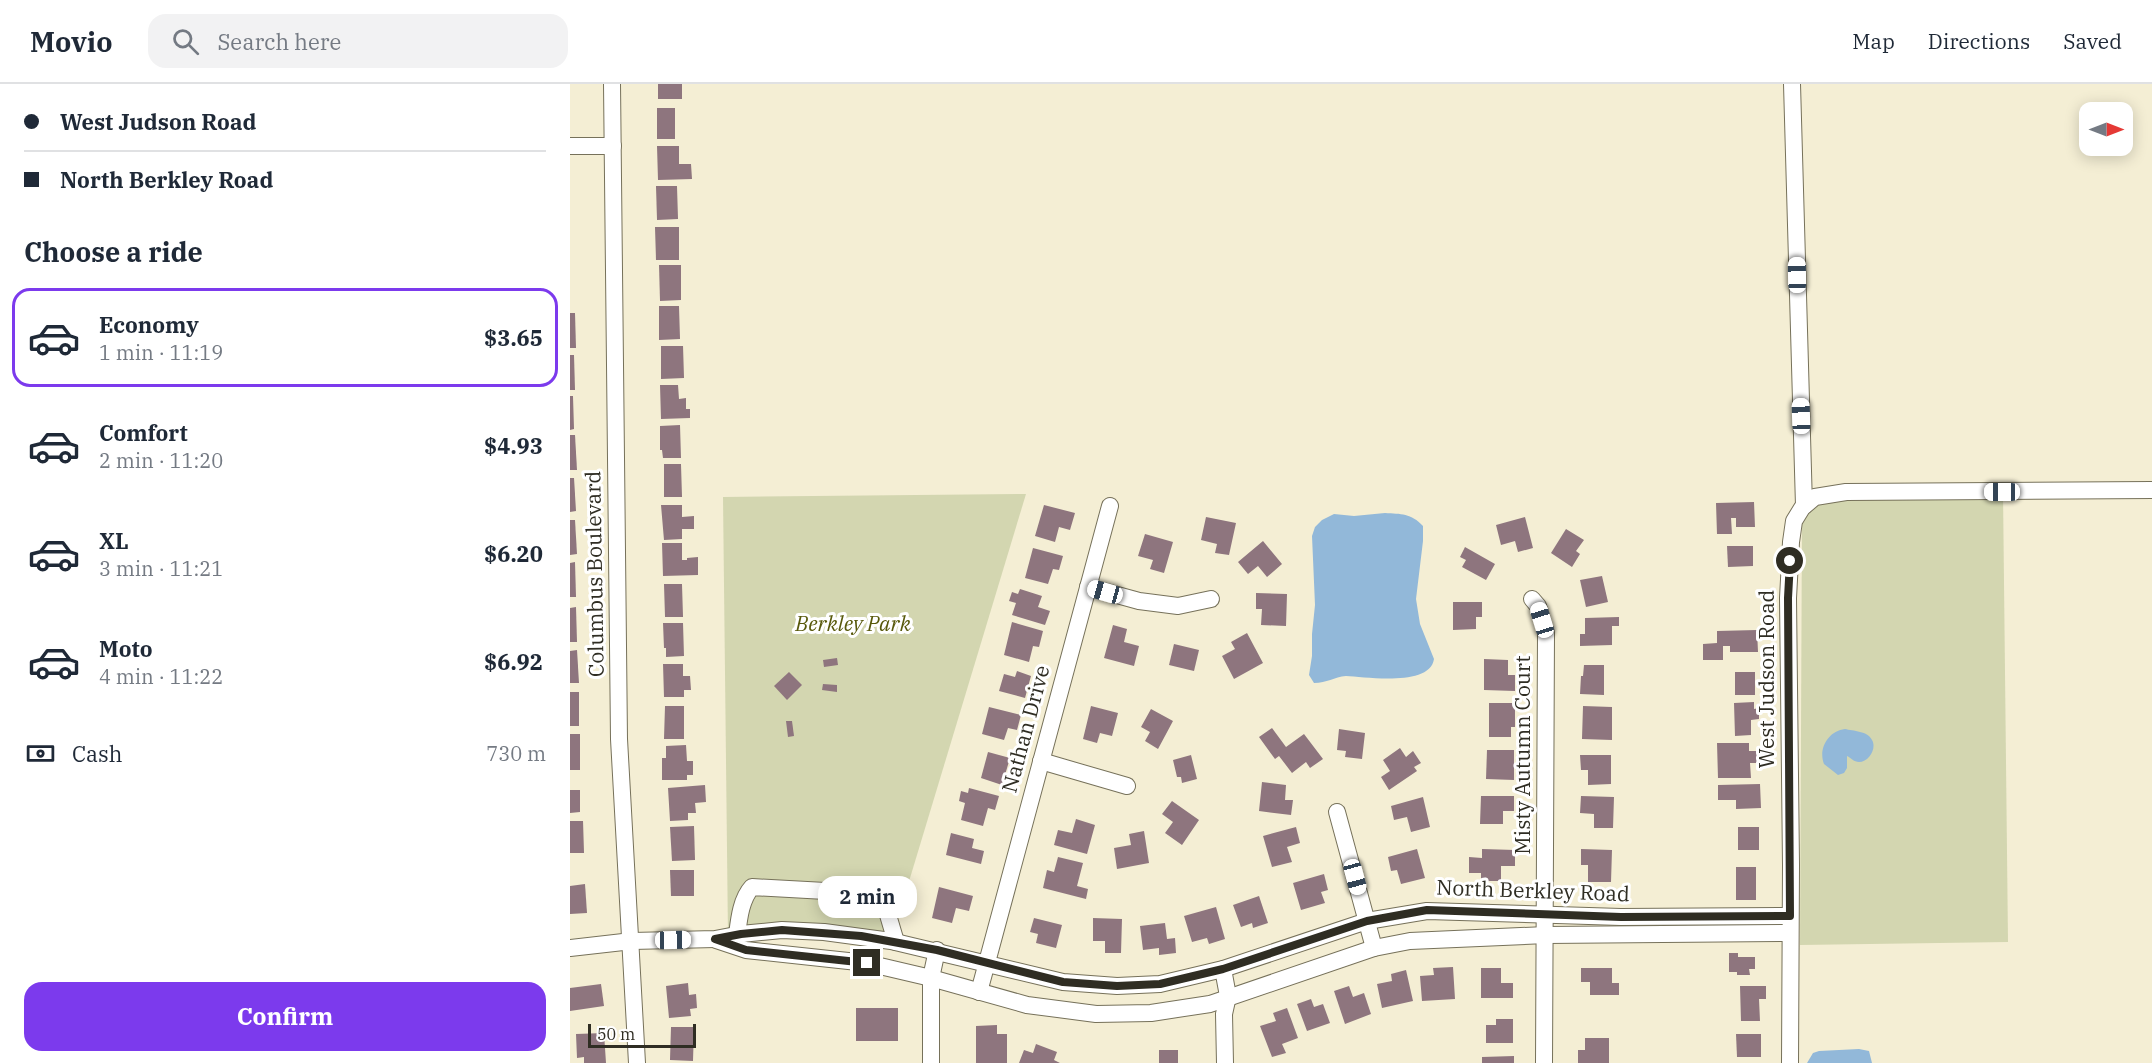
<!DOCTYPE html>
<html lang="en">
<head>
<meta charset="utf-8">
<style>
  body { margin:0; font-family:"IBM Plex Serif",serif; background:#f2f2f3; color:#1f2937; height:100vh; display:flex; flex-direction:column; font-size:22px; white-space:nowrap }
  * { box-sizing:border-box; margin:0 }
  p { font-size:20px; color:#747a83 }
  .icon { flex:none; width:33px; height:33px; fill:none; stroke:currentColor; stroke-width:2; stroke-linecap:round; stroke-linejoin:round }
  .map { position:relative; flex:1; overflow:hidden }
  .drawer { display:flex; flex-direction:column; background:#fff; width:570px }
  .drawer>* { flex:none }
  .top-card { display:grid; align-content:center; height:132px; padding:0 24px; background:#fff }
  .needle { width:39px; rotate:90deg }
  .fabs { position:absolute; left:1509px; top:18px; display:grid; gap:12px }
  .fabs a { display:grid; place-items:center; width:54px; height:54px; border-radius:12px; background:#fff; box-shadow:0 3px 15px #0003; font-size:30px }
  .scale { position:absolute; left:18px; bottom:15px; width:108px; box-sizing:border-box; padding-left:6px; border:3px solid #2f2d23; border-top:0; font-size:16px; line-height:21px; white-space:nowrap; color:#2f2d23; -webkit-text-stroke:4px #fff; paint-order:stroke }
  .end { position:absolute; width:27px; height:27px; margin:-14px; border:8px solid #2f2d23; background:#fff; box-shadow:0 0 0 3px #fff }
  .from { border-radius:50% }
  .bubble { position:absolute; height:42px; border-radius:18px; background:#fff; box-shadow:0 3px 15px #0003; font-size:20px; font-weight:800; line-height:42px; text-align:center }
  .car { position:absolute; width:18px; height:36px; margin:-18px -9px; border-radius:8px; box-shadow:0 0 4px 2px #0007; background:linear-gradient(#fff 24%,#345 0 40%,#fff 0 76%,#345 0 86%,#fff 0) }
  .top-card b { display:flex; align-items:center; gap:21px; height:57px; font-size:22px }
  .top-card b+b { border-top:2px solid #e0e1e3 }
  .top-card i { width:15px; height:15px; background:#1f2937 }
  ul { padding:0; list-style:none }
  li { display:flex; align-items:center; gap:18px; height:99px; margin:0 12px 9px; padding:0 12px; border:3px solid transparent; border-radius:18px }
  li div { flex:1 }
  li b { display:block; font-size:22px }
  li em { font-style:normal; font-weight:800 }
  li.active { border-color:#7c3aed }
  li>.icon { width:54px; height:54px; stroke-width:1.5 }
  h2 { padding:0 24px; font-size:27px; line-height:72px }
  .pay { display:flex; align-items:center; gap:15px; height:66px; padding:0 24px; font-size:22px }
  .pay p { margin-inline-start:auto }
  .button { display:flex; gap:12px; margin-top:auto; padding:12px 24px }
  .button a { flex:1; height:69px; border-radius:18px; background:#7c3aed; color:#fff; font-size:24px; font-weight:800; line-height:69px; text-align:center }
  header { display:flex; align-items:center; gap:36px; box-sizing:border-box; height:84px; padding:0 30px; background:#fff; border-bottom:2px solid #e0e1e3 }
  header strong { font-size:28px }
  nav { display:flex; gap:33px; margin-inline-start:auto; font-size:21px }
  .search { width:420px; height:54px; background:#f2f2f3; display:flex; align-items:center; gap:15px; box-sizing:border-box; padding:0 21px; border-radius:18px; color:#747a83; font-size:22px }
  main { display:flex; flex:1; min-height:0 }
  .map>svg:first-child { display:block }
  .green { fill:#d3d6b0 }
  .water { fill:#92b8d9 }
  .building { fill:#8e757e }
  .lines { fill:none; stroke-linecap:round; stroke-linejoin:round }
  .minor-casing { stroke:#76715a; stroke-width:18 }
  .minor { stroke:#fff; stroke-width:16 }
  .route { stroke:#2f2d23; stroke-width:8 }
  .labels { text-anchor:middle; stroke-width:6; stroke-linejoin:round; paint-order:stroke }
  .street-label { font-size:21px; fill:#2f2d23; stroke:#fff }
  .park-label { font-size:21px; font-style:italic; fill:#58590b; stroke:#fff }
</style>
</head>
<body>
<header>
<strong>Movio</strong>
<div class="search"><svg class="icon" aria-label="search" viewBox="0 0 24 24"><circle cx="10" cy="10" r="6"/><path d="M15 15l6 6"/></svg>Search here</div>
<nav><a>Map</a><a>Directions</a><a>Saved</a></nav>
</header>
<main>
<section class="drawer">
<div class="top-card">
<b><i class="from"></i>West Judson Road</b>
<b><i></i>North Berkley Road</b>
</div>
<h2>Choose a ride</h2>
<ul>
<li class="active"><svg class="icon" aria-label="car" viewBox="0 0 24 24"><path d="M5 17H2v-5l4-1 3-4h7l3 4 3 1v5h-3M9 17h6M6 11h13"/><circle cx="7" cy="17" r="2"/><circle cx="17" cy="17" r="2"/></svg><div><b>Economy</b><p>1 min · 11:19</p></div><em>$3.65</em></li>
<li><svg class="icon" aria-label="car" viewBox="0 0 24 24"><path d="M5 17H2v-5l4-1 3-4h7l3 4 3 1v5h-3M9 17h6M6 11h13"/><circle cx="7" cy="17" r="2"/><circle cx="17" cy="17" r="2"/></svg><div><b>Comfort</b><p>2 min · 11:20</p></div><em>$4.93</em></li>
<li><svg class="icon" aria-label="car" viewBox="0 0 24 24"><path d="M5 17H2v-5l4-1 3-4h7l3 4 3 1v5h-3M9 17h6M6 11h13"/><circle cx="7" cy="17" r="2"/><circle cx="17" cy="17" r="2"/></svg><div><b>XL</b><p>3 min · 11:21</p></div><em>$6.20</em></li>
<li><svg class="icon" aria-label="car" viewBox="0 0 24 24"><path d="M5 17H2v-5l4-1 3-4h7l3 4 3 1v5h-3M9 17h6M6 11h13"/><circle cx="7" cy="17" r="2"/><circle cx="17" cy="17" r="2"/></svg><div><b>Moto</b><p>4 min · 11:22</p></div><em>$6.92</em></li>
</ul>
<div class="pay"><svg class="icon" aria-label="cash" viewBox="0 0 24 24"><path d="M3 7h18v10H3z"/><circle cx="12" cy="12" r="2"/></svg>Cash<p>730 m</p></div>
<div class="button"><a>Confirm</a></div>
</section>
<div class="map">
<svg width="1582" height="979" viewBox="0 0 1582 979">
  <rect width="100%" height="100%" fill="#f4eed4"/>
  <!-- green -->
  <g class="green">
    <polygon points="1433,408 1438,858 1230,861 1232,432 1248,417"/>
    <polygon points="456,410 321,857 158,853 153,413"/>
  </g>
  <!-- water -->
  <g class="water">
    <path d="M815,429C831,430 841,429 853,442V457L846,515L850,540L864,575C860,603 796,593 776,592C764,593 757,599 744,599L739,591L742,572V550L745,521L742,452L745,443L752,436L764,430L784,432Z"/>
    <path d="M1275,645C1283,647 1298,647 1302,656C1307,664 1299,678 1289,678C1284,678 1281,674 1277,672V684L1274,689L1268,691L1254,680C1248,665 1258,647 1275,645Z"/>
    <polygon points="1289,965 1299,967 1302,979 1237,979 1243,969 1249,967"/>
  </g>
  <!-- building -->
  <g class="building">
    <rect x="88" y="0" width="24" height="15"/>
    <rect x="87" y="24" width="18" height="31"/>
    <polygon points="87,62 109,62 109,80 121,80 122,95 88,96"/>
    <polygon points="86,102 107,102 108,135 87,136"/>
    <polygon points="85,143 109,143 109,176 86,176"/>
    <polygon points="89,181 111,181 111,216 90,217"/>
    <polygon points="89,222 109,222 110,255 89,256"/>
    <polygon points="0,229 5,229 6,264 0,264"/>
    <polygon points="91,262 113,262 114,294 91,295"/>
    <polygon points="0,271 4,271 5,306 0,306"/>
    <polygon points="90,301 108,301 109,315 116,314 116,325 120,325 120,334 91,335"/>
    <polygon points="0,312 3,312 4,345 0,346"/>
    <polygon points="110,341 111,374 93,374 92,366 90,366 90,342"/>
    <polygon points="0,351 5,351 7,386 0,386"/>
    <polygon points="94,380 111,380 112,413 94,413"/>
    <polygon points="0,394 4,394 6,427 0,428"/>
    <polygon points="1184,418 1185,443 1166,443 1166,434 1161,434 1162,450 1147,450 1146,419"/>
    <polygon points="91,421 112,421 112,433 124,432 124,445 112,445 112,455 94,456"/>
    <polygon points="474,421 505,429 500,446 489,443 485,458 465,452"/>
    <polygon points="636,433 666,439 659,471 645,469 647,460 631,456"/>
    <polygon points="955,433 963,464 948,468 945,457 931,461 926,441"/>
    <polygon points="0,436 5,436 7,470 0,471"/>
    <polygon points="996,445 1014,456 1006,467 1010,470 1002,483 981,469"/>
    <polygon points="575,450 603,458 594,489 580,485 583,476 568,472"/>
    <polygon points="693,457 712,480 697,493 688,482 678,490 668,478"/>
    <polygon points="92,459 112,459 112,476 117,476 117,474 128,473 128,491 93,492"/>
    <polygon points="1157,462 1183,462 1183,482 1158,483"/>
    <polygon points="895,463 925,480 916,496 892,483 896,476 890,473"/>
    <polygon points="463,464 493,472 489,486 483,485 478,500 455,494"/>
    <polygon points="5,478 6,513 0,513 0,479"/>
    <polygon points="1032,492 1038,518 1016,523 1010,496"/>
    <polygon points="94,500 112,500 113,533 95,533"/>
    <polygon points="450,505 472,512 468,523 480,527 475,541 442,531 446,519 439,517 442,508 448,510"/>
    <polygon points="686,509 717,510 716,542 691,541 692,525 686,525"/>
    <polygon points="883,518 912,518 912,533 906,533 906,545 883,546"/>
    <polygon points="6,523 7,558 0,558 0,524"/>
    <polygon points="1049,533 1049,542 1042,542 1042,561 1010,562 1010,550 1015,550 1015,534"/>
    <polygon points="442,538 473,547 469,563 463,562 459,578 434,571"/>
    <polygon points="93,539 113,539 114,572 96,573 96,564 94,564"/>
    <polygon points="543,541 557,545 554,558 569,562 564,582 534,574"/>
    <polygon points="1187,546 1188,568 1160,568 1160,562 1153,562 1153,576 1133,576 1133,560 1147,559 1147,547"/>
    <polygon points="677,549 693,579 664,595 652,572 665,565 661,558"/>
    <polygon points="604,560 629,566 624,587 599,581"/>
    <polygon points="7,566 9,599 0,599 0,567"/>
    <polygon points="267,574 268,581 254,583 253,576"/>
    <polygon points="914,575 938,576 938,591 945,591 945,607 914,606"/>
    <polygon points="93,580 113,580 113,592 120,592 121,606 114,606 114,613 94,613"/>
    <polygon points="1014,581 1034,581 1034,611 1010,610 1011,592 1013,592"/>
    <polygon points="447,587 461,592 455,614 429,607 434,590 445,593"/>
    <polygon points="219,588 232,601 217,616 204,602"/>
    <rect x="1165" y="588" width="20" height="23"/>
    <polygon points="253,600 267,601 267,608 252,606"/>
    <rect x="0" y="608" width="9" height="34"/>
    <polygon points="1184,618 1184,625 1189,624 1189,635 1181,636 1181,651 1165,652 1164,619"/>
    <polygon points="919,619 945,619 945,643 941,643 941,653 919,653"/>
    <polygon points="95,622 114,622 114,655 94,655"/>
    <polygon points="521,622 548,629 542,652 530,649 527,659 513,655"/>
    <polygon points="1013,622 1042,623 1042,656 1012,655"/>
    <polygon points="419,623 451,631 447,646 438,644 434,656 412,650"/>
    <polygon points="581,625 603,637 588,665 575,657 580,648 571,643"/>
    <polygon points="216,637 222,637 224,652 218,653"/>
    <polygon points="702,644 716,663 734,650 753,675 740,684 736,678 722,689 709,672 705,675 689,653"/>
    <polygon points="769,645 795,649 792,675 775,673 776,667 767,666"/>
    <rect x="0" y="650" width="10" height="36"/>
    <polygon points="1147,659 1179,659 1179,667 1188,667 1188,679 1180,679 1181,694 1148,694"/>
    <polygon points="116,661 117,677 123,677 123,691 117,691 117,696 92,696 92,674 96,674 96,662"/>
    <polygon points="830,664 836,673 843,667 851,679 844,683 847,687 819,706 811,693 820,687 813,676"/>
    <polygon points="917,666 944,666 944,696 916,695"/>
    <polygon points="418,668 440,674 432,701 411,694"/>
    <polygon points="621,671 627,695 612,699 611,693 607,693 603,676"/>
    <polygon points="1010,671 1041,671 1041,700 1018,701 1018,686 1011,686"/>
    <polygon points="692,698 716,701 715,716 723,716 721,731 689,727"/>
    <polygon points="1190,700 1191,724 1166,725 1166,716 1148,716 1148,701"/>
    <polygon points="135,701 136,718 125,719 126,729 118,729 118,736 100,737 98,704"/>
    <polygon points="399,704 429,712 425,726 418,724 413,742 391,736 395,719 389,717 391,707 398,709"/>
    <polygon points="0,706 10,706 10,728 0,729"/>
    <polygon points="911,712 944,712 944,727 933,727 933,740 910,740"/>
    <polygon points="1011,712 1044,713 1043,744 1024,744 1024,730 1010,729"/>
    <polygon points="853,713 860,743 841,748 837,733 824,736 821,722"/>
    <polygon points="602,717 629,736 612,761 595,749 603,738 592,730"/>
    <polygon points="506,735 525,741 517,770 484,761 488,746 502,749"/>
    <polygon points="0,737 13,737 14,769 0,769"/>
    <polygon points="124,742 125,776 102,777 100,743"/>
    <polygon points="726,743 730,759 717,763 722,778 702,783 693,752"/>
    <rect x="1168" y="743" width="21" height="23"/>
    <polygon points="574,747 579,779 547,785 544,764 561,761 559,750"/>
    <polygon points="381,749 404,755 402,764 414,767 411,780 376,771"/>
    <polygon points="847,765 855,794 831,800 827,786 821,787 818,773"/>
    <polygon points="912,765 945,766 945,782 931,782 931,797 911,797 911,789 899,789 899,773 912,774"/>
    <polygon points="1011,765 1042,766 1041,798 1018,798 1018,781 1011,781"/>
    <polygon points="488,773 513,779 507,802 518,805 516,815 473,804 477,786 484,788"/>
    <rect x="1166" y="783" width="20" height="33"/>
    <polygon points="100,786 124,786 124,812 101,812"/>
    <polygon points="754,790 758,806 751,808 755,819 731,826 723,799"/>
    <polygon points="15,800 17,829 0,830 0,802"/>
    <polygon points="369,803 403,812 399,827 386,824 382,839 362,834"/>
    <polygon points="689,812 698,839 683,844 682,839 671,843 663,821"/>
    <polygon points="646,823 655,855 639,860 637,854 622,858 614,832"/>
    <polygon points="464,834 492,841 486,864 466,859 468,850 460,848"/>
    <polygon points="523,834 552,835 551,869 535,869 535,857 523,857"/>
    <polygon points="595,839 597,855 605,854 606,869 589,871 589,864 573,866 570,842"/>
    <polygon points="1159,869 1168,869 1168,873 1185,873 1185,885 1179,885 1180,891 1167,891 1167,888 1159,888"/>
    <polygon points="883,883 885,915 852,917 850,892 864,891 863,884"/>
    <polygon points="911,884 931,884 931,899 943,899 943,914 911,914"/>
    <polygon points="1011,884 1042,884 1042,899 1049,899 1049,911 1020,911 1020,898 1011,898"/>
    <polygon points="836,886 843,917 812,924 807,900 822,897 821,890"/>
    <polygon points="118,899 119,911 126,910 127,924 120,925 121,932 99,934 96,902"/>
    <polygon points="31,900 34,922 0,927 0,904"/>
    <polygon points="779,902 783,913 794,909 801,930 775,940 764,907"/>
    <polygon points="1170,902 1196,902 1196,915 1189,915 1190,937 1171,937"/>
    <polygon points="741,915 744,923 753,920 760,939 737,947 727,920"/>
    <rect x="286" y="924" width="42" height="33"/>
    <polygon points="717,924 728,954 712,960 716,969 702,973 690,942 706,937 703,929"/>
    <polygon points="926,935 943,935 943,959 916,959 916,941 926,941"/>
    <polygon points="427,941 427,950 437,950 437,979 406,979 406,942"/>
    <polygon points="101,943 124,943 123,977 100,976"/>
    <polygon points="34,949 36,979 14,979 14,973 7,974 6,950"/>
    <polygon points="1166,950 1191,950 1191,973 1167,973"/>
    <polygon points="1015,954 1039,954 1039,979 1008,979 1008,966 1015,966"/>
    <polygon points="466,960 487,968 484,976 490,979 449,979 454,966 463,969"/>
    <rect x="589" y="966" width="19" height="13"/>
    <polygon points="944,972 944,979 912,979 912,973"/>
  </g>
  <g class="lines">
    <defs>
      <g id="minor">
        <polyline points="42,0 49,655 67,979"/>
        <polyline points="1222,0 1234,422"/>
        <polyline points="0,62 43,62"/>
        <polyline points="518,503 569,517 608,522 641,515"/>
        <polyline points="962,515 968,522 976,549 974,979"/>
        <polyline points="471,677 557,702"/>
        <polyline points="767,728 804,864"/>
        <path d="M167,851C169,835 171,815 182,803L310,810L313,814L326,858"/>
        <polyline points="146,856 176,866 297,879 361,894 457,921 526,930 581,929 640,920 804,864 840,857 976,851 1220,849"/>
        <polyline points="0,864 62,857 145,855 171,850 212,846 254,848 321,857 493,898 547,902 590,900 653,885 797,837 857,827 1051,833 1220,832"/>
        <polyline points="653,885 658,912 654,930 655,979"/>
        <polyline points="409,908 540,422"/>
        <polyline points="361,979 361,894 367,866"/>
        <polyline points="1220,979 1221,781 1218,514 1221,458 1224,437 1232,424 1245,413 1276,408 1582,406"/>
      </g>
    </defs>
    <!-- minor casing -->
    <use href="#minor" class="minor-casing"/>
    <!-- minor -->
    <use href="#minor" class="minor"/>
  </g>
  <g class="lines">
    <!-- route -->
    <polyline class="route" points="297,879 176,866 145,855 171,850 212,846 291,852 367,866 493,898 547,902 590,900 653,885 797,837 857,826 1051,833 1220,832 1218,514 1220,477"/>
  </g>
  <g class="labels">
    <!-- street labels -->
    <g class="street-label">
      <text transform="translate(25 490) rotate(-91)" y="7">Columbus Boulevard</text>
      <text transform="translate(1197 595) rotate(-90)" y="7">West Judson Road</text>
      <text transform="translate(456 645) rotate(-75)" y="7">Nathan Drive</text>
      <text transform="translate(953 671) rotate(-90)" y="7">Misty Autumn Court</text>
      <text transform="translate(963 807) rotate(2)" y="7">North Berkley Road</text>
    </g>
    <!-- park labels -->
    <g class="park-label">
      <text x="283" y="547">Berkley Park</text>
    </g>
  </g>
</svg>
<div class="fabs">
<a><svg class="needle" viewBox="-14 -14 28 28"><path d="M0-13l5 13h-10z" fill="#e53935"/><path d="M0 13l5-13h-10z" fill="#747a83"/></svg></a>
</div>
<div class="scale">50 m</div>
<i class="end from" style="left:1220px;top:477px"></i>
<i class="end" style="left:297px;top:879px"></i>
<div class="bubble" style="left:248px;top:792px;width:99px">2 min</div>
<i class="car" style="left:1227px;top:191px;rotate:359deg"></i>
<i class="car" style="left:1231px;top:332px;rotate:358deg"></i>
<i class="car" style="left:1432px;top:408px;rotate:270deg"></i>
<i class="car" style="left:535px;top:508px;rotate:286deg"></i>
<i class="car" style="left:972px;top:536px;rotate:343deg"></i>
<i class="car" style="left:785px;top:793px;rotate:165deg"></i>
<i class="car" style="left:103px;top:856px;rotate:89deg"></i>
</div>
</main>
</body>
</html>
